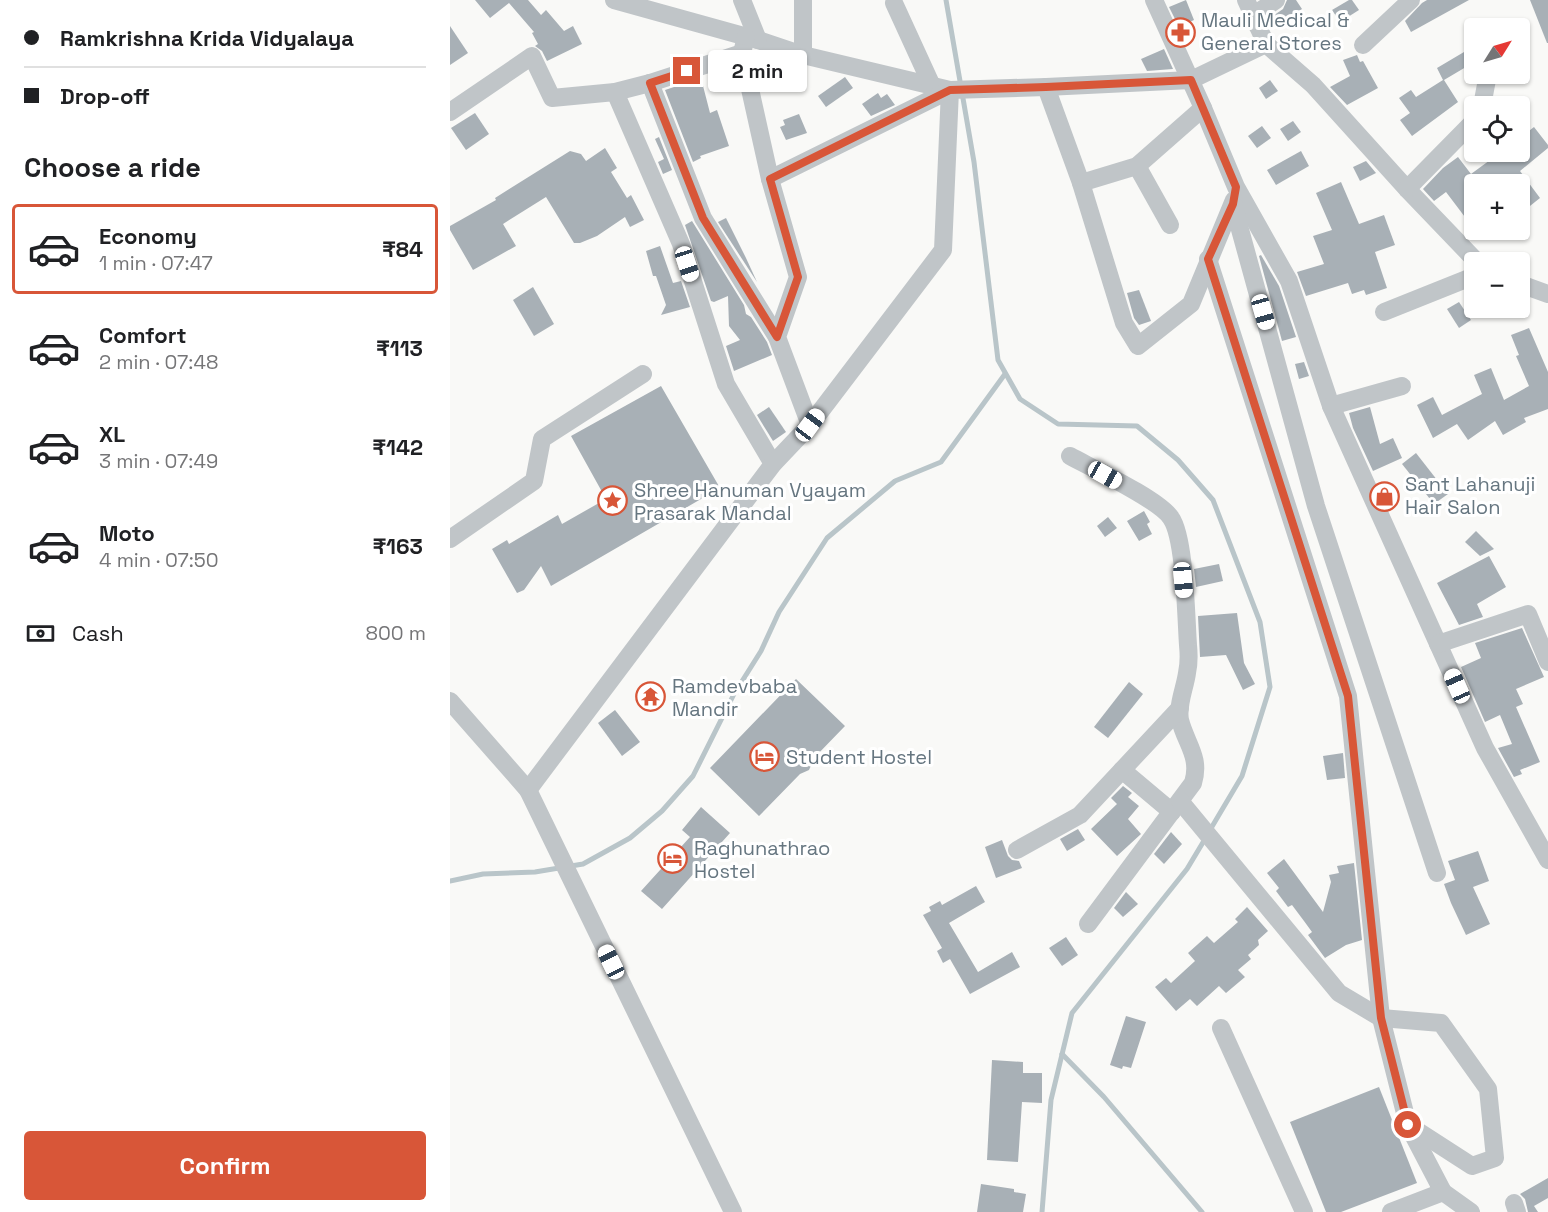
<!DOCTYPE html>
<html lang="en">
<head>
<meta charset="utf-8">
<style>
  body { margin:0; font-family:"Space Grotesk",sans-serif; background:#f2f2f2; color:#202124; height:100vh; display:flex; flex-direction:column; font-size:22px; white-space:nowrap }
  * { box-sizing:border-box; margin:0 }
  p { font-size:20px; color:#757577 }
  .icon { flex:none; width:33px; height:33px; fill:none; stroke:currentColor; stroke-width:2; stroke-linecap:round; stroke-linejoin:round }
  .map { position:relative; flex:1; overflow:hidden }
  .panel { display:flex; flex-direction:column; background:#fff; width:450px }
  .panel>* { flex:none }
  .top-card { display:grid; align-content:center; height:132px; padding:0 24px; background:#fff }
  .needle { width:39px; rotate:53deg }
  .controls { position:absolute; left:1014px; top:18px; display:grid; gap:12px }
  .controls a { display:grid; place-items:center; width:66px; height:66px; border-radius:6px; background:#fff; box-shadow:0 2px 4px #0004; font-size:30px }
  .end { position:absolute; width:27px; height:27px; margin:-14px; border:8px solid #d85638; background:#fff; box-shadow:0 0 0 3px #fff }
  .from { border-radius:50% }
  .bubble { position:absolute; height:42px; border-radius:6px; background:#fff; box-shadow:0 2px 4px #0004; font-size:20px; font-weight:600; line-height:42px; text-align:center }
  .car { position:absolute; width:18px; height:36px; margin:-18px -9px; border-radius:8px; box-shadow:0 0 4px 2px #0007; background:linear-gradient(#fff 24%,#345 0 40%,#fff 0 76%,#345 0 86%,#fff 0) }
  .top-card b { display:flex; align-items:center; gap:21px; height:57px; font-size:22px }
  .top-card b+b { border-top:2px solid #e0e0e0 }
  .top-card i { width:15px; height:15px; background:#202124 }
  ul { padding:0; list-style:none }
  li { display:flex; align-items:center; gap:18px; height:90px; margin:0 12px 9px; padding:0 12px; border:3px solid transparent; border-radius:6px }
  li div { flex:1 }
  li b { display:block; font-size:22px }
  li em { font-style:normal; font-weight:600 }
  li.selected { border-color:#d85638 }
  li>.icon { width:54px; height:54px; stroke-width:1.5 }
  h2 { padding:0 24px; font-size:27px; line-height:72px }
  .pay { display:flex; align-items:center; gap:15px; height:66px; padding:0 24px; font-size:22px }
  .pay p { margin-inline-start:auto }
  .button { display:flex; gap:12px; margin-top:auto; padding:12px 24px }
  .button a { flex:1; height:69px; border-radius:6px; background:#d85638; color:#fff; font-size:24px; font-weight:600; line-height:69px; text-align:center }
  main { display:flex; flex:1; min-height:0 }
  .map>svg:first-child { display:block }
  .lines { fill:none; stroke-linecap:round; stroke-linejoin:round }
  .stream { stroke:#b9c5c9; stroke-width:5 }
  .building { fill:#a8b0b6 }
  .minor { stroke:#c0c5c8; stroke-width:18 }
  .route { stroke:#d85638; stroke-width:8 }
  .labels { text-anchor:middle; stroke-width:6; stroke-linejoin:round; paint-order:stroke }
  .poi-label { font-size:20px; fill:#667680; stroke:#fff; text-anchor:start }
</style>
</head>
<body>
<main>
<section class="panel">
<div class="top-card">
<b><i class="from"></i>Ramkrishna Krida Vidyalaya</b>
<b><i></i>Drop-off</b>
</div>
<h2>Choose a ride</h2>
<ul>
<li class="selected"><svg class="icon" aria-label="car" viewBox="0 0 24 24"><path d="M5 17H2v-5l4-1 3-4h7l3 4 3 1v5h-3M9 17h6M6 11h13"/><circle cx="7" cy="17" r="2"/><circle cx="17" cy="17" r="2"/></svg><div><b>Economy</b><p>1 min · 07:47</p></div><em>₹84</em></li>
<li><svg class="icon" aria-label="car" viewBox="0 0 24 24"><path d="M5 17H2v-5l4-1 3-4h7l3 4 3 1v5h-3M9 17h6M6 11h13"/><circle cx="7" cy="17" r="2"/><circle cx="17" cy="17" r="2"/></svg><div><b>Comfort</b><p>2 min · 07:48</p></div><em>₹113</em></li>
<li><svg class="icon" aria-label="car" viewBox="0 0 24 24"><path d="M5 17H2v-5l4-1 3-4h7l3 4 3 1v5h-3M9 17h6M6 11h13"/><circle cx="7" cy="17" r="2"/><circle cx="17" cy="17" r="2"/></svg><div><b>XL</b><p>3 min · 07:49</p></div><em>₹142</em></li>
<li><svg class="icon" aria-label="car" viewBox="0 0 24 24"><path d="M5 17H2v-5l4-1 3-4h7l3 4 3 1v5h-3M9 17h6M6 11h13"/><circle cx="7" cy="17" r="2"/><circle cx="17" cy="17" r="2"/></svg><div><b>Moto</b><p>4 min · 07:50</p></div><em>₹163</em></li>
</ul>
<div class="pay"><svg class="icon" aria-label="cash" viewBox="0 0 24 24"><path d="M3 7h18v10H3z"/><circle cx="12" cy="12" r="2"/></svg>Cash<p>800 m</p></div>
<div class="button"><a>Confirm</a></div>
</section>
<div class="map">
<svg width="1098" height="1212" viewBox="0 0 1098 1212">
  <rect width="100%" height="100%" fill="#f9f9f7"/>
  <g class="lines">
    <!-- stream -->
    <g class="stream">
      <polyline points="496,0 524,162 548,360 570,399 608,424 687,426 728,460 763,500 810,622 820,687 792,776 760,830"/>
      <polyline points="0,881 33,874 85,872 133,864 180,838 212,811 243,776 284,694 311,651 329,612 377,538 445,481 491,462 555,374"/>
      <polyline points="612,1054 654,1097 752,1212"/>
      <polyline points="592,1212 601,1100 622,1013 737,869 755,839"/>
    </g>
  </g>
  <!-- building -->
  <g class="building">
    <polygon points="25,0 78,0 91,15 96,10 114,31 123,26 132,44 97,61 92,51 85,46 88,44 82,33 84,32 59,3 40,18"/>
    <polygon points="736,0 744,20 729,27 719,7"/>
    <polygon points="837,0 846,0 852,9 825,26 820,18 833,9"/>
    <polygon points="899,0 902,0 909,10 890,22 882,10"/>
    <polygon points="977,0 1019,0 961,32 955,21 972,3"/>
    <polygon points="1080,0 1098,0 1098,43 1097,43"/>
    <polygon points="0,26 18,53 0,65"/>
    <polygon points="714,49 723,69 697,71 691,59"/>
    <polygon points="1014,52 1021,64 994,80 1008,102 962,136 950,120 960,113 949,98 961,90 966,97 993,80 987,68"/>
    <polygon points="907,55 910,62 913,61 928,88 897,105 880,87 900,76 893,60"/>
    <polygon points="395,77 403,88 376,107 368,96"/>
    <polygon points="251,78 260,113 267,110 279,146 250,156 251,158 243,162 215,90"/>
    <polygon points="820,80 828,91 816,99 809,88"/>
    <polygon points="428,93 431,98 437,94 445,105 421,116 412,104"/>
    <polygon points="25,113 39,134 16,150 1,128"/>
    <polygon points="349,114 357,133 336,140 330,127 335,125 333,120"/>
    <polygon points="843,121 851,132 838,141 830,129"/>
    <polygon points="812,126 821,138 807,148 798,136"/>
    <polygon points="1084,127 1098,145 1098,148 1070,171 1090,198 1070,214 1070,184 1024,184 1024,229 996,192 984,201 973,189 993,168 1008,157 1021,174 1051,152 1070,152 1070,138"/>
    <polygon points="209,137 222,170 213,174 208,162 214,159 205,139"/>
    <polygon points="155,148 167,168 161,172 177,198 181,195 194,220 180,227 175,217 147,236 130,243 124,243 96,197 53,224 66,246 23,270 0,230 0,226 46,200 45,198 120,151 131,154 136,161"/>
    <polygon points="851,151 859,166 826,185 817,170"/>
    <polygon points="916,161 926,173 910,181 903,167"/>
    <polygon points="891,182 909,224 934,215 945,245 925,252 937,288 916,295 914,290 902,294 898,283 856,296 847,272 874,264 863,236 882,230 866,193"/>
    <polygon points="276,218 296,258 307,282 268,222"/>
    <polygon points="242,221 294,305 296,314 301,317 317,342 322,355 284,371 276,346 290,340 279,326 278,296 264,302 261,301 235,225"/>
    <polygon points="210,246 223,283 231,281 240,307 211,315 216,305 206,276 203,276 196,251"/>
    <polygon points="811,255 829,286 846,337 832,341 809,256"/>
    <polygon points="83,287 104,324 84,336 63,300"/>
    <polygon points="689,290 701,321 689,325 684,318 677,293"/>
    <polygon points="1009,302 1021,320 1009,328 997,309"/>
    <polygon points="1079,328 1098,372 1098,409 1074,418 1076,422 1053,435 1045,421 1018,440 1007,424 983,438 967,405 983,397 992,415 1032,394 1024,375 1041,368 1054,400 1079,386 1066,356 1069,355 1061,335"/>
    <polygon points="854,362 859,376 849,379 845,364"/>
    <polygon points="211,386 270,488 101,586 91,566 74,590 67,593 42,549 57,540 59,544 108,515 112,524 156,499 121,436"/>
    <polygon points="319,407 336,432 323,441 307,415"/>
    <polygon points="920,407 930,444 943,438 952,458 923,471 903,428 899,413"/>
    <polygon points="966,453 998,494 984,504 952,464"/>
    <polygon points="694,511 700,522 697,524 702,534 689,541 677,521"/>
    <polygon points="658,517 667,528 655,537 647,526"/>
    <polygon points="1026,531 1044,549 1030,556 1015,542"/>
    <polygon points="1039,556 1056,587 1027,604 1033,617 1009,625 987,583"/>
    <polygon points="769,564 773,581 746,587 744,569"/>
    <polygon points="787,613 794,663 805,684 793,690 776,655 750,657 748,616"/>
    <polygon points="1072,628 1094,677 1066,689 1073,704 1066,707 1090,762 1070,770 1072,774 1064,777 1048,748 1062,744 1050,715 1035,722 1011,667 1031,658 1025,643"/>
    <polygon points="346,679 395,726 365,757 359,770 350,774 309,816 260,768"/>
    <polygon points="679,682 693,694 658,738 644,727"/>
    <polygon points="165,710 190,742 172,756 148,723"/>
    <polygon points="893,753 895,778 877,780 873,756"/>
    <polygon points="673,786 682,793 678,797 689,806 678,819 691,834 667,856 641,829 667,804 661,798"/>
    <polygon points="251,807 280,833 212,909 191,891 240,837 232,830"/>
    <polygon points="628,829 635,840 617,851 610,839"/>
    <polygon points="721,832 732,844 714,864 704,854"/>
    <polygon points="552,840 558,856 562,860 569,861 572,868 546,878 535,847"/>
    <polygon points="1028,851 1039,881 1023,887 1040,924 1016,935 1001,903 994,884 1005,880 998,861"/>
    <polygon points="834,859 873,912 881,882 879,875 889,873 887,866 904,863 912,940 896,945 875,958 858,935 862,932 854,921 842,905 838,907 826,891 829,888 817,873"/>
    <polygon points="526,886 535,902 499,923 528,972 562,952 570,967 520,994 500,959 493,963 487,951 492,948 473,915 481,911 479,907 490,901 492,905"/>
    <polygon points="676,892 688,904 673,917 664,908"/>
    <polygon points="797,907 818,931 808,940 809,945 798,955 801,959 788,970 795,977 776,993 769,986 747,1006 740,999 726,1011 705,987 716,978 721,983 745,961 738,953 757,936 764,943 788,922 785,919"/>
    <polygon points="616,937 628,955 612,966 599,948"/>
    <polygon points="676,1016 696,1022 681,1068 673,1066 672,1069 660,1065"/>
    <polygon points="542,1060 573,1062 573,1073 592,1073 592,1103 572,1102 568,1162 537,1160"/>
    <polygon points="929,1087 967,1183 891,1212 876,1212 840,1122"/>
    <polygon points="1098,1178 1098,1198 1084,1206 1088,1212 1078,1212 1075,1199 1070,1194"/>
    <polygon points="531,1184 564,1189 564,1192 576,1194 573,1212 527,1212"/>
  </g>
  <g class="lines">
    <!-- minor -->
    <g class="minor">
      <polyline points="164,0 308,40 353,55 500,90 596,87 741,80 816,44"/>
      <polyline points="292,0 308,40"/>
      <polyline points="704,0 753,108 786,187 839,281 881,406 1035,748 1098,860"/>
      <polyline points="796,0 816,44 863,85 957,189 1027,262"/>
      <polyline points="444,3 482,86"/>
      <polyline points="807,25 810,11 826,0"/>
      <polyline points="296,37 292,53 320,179 348,277 327,337 360,425"/>
      <polyline points="913,45 961,0"/>
      <polyline points="353,55 353,0"/>
      <polyline points="200,83 253,218 327,337"/>
      <polyline points="596,87 631,183 674,323 688,346 741,304 784,200"/>
      <polyline points="165,92 231,244 276,384 323,464"/>
      <polyline points="1032,106 1038,74"/>
      <polyline points="0,112 82,56 102,98 165,92 200,83 292,53"/>
      <polyline points="687,166 720,225"/>
      <polyline points="631,183 687,166 753,108"/>
      <polyline points="957,189 1024,121"/>
      <polyline points="783,204 866,506 987,873"/>
      <polyline points="758,259 898,696 931,1018 958,1125 993,1192 1021,1212"/>
      <polyline points="1070,284 1098,294"/>
      <polyline points="934,312 1024,276"/>
      <polyline points="881,406 952,386"/>
      <path d="M620,456C642,468 710,500 721,518C735,538 736,617 738,645C739,655 739,664 737,673C735,688 727,705 730,720C736,744 751,757 743,783L638,924"/>
      <polyline points="0,539 84,481 92,439 193,374"/>
      <polyline points="988,644 1078,614 1098,662"/>
      <polyline points="0,701 78,790 283,1212"/>
      <polyline points="672,770 722,812"/>
      <polyline points="78,790 323,464 360,425 493,250 500,90 320,179"/>
      <polyline points="730,801 889,993 931,1018 991,1023 1038,1089 1045,1158 1022,1166 960,1126"/>
      <polyline points="567,850 630,815 730,708"/>
      <polyline points="771,1028 854,1212"/>
      <polyline points="1064,1203 1067,1212"/>
      <polyline points="941,1212 993,1192"/>
    </g>
  </g>
  <g class="lines">
    <!-- route -->
    <polyline class="route" points="237,71 200,83 253,218 327,337 348,277 320,179 500,90 596,87 741,80 786,187 783,204 758,259 898,696 931,1018 958,1125"/>
  </g>
  <!-- icons -->
  <defs>
    <symbol id="pharmacy-ring" viewBox="-11 -11 22 22"><circle r="9.5" fill="#fff" stroke="#d85638" stroke-width="1.5"/><path d="M-2-6h4v4h4v4h-4v4h-4v-4h-4v-4h4Z" fill="#d85638"/></symbol>
    <symbol id="shop-ring" viewBox="-11 -11 22 22"><circle r="9.5" fill="#fff" stroke="#d85638" stroke-width="1.5"/><path d="M-5-2.5h2.3a2.7 3.5 0 0 1 5.4 0H5L5.5 6h-11ZM-1.5-2.5h3a1.5 2.3 0 0 0-3 0Z" fill="#d85638"/></symbol>
    <symbol id="sight-ring" viewBox="-11 -11 22 22"><circle r="9.5" fill="#fff" stroke="#d85638" stroke-width="1.5"/><path d="M0-6L1.8-2.2L6-1.7L2.9 1.2L3.7 5.4L0 3.3L-3.7 5.4L-2.9 1.2L-6-1.7L-1.8-2.2Z" fill="#d85638"/></symbol>
    <symbol id="temple-ring" viewBox="-11 -11 22 22"><circle r="9.5" fill="#fff" stroke="#d85638" stroke-width="1.5"/><path d="M0-6L5-2H3V0L6.5 2.5H4V6H1.5V3h-3V6H-4V2.5H-6.5L-3 0V-2H-5Z" fill="#d85638"/></symbol>
    <symbol id="hotel-ring" viewBox="-11 -11 22 22"><circle r="9.5" fill="#fff" stroke="#d85638" stroke-width="1.5"/><path d="M-6-4.5h1.5V1H6V5H4.5V3h-9V5H-6ZM-4 0a1.8 1.8 0 1 1 3.6 0ZM.5 0V-2.5h3Q6-2.5 6 0Z" fill="#d85638"/></symbol>
  </defs>
  <g fill-rule="evenodd">
    <use href="#pharmacy-ring" x="714" y="16" width="33" height="33"/>
    <use href="#shop-ring" x="918" y="480" width="33" height="33"/>
    <use href="#sight-ring" x="146" y="484" width="33" height="33"/>
    <use href="#temple-ring" x="184" y="680" width="33" height="33"/>
    <use href="#hotel-ring" x="298" y="740" width="33" height="33"/>
    <use href="#hotel-ring" x="206" y="842" width="33" height="33"/>
  </g>
  <g class="labels">
    <!-- poi labels -->
    <g class="poi-label">
      <text x="751" y="27">Mauli Medical &amp;<tspan x="751" dy="23">General Stores</tspan></text>
      <text x="955" y="491">Sant Lahanuji<tspan x="955" dy="23">Hair Salon</tspan></text>
      <text x="184" y="497">Shree Hanuman Vyayam<tspan x="184" dy="23">Prasarak Mandal</tspan></text>
      <text x="222" y="693">Ramdevbaba<tspan x="222" dy="23">Mandir</tspan></text>
      <text x="336" y="764">Student Hostel</text>
      <text x="244" y="855">Raghunathrao<tspan x="244" dy="23">Hostel</tspan></text>
    </g>
  </g>
</svg>
<div class="controls">
<a><svg class="needle" viewBox="-14 -14 28 28"><path d="M0-13l5 13h-10z" fill="#e53935"/><path d="M0 13l5-13h-10z" fill="#757577"/></svg></a>
<a><svg class="icon" aria-label="locate" viewBox="0 0 24 24"><circle cx="12" cy="12" r="6"/><path d="M12 2v4M12 18v4M2 12h4M18 12h4"/></svg></a>
<a>+</a>
<a>−</a>
</div>
<i class="end from" style="left:958px;top:1125px"></i>
<i class="end" style="left:237px;top:71px"></i>
<div class="bubble" style="left:258px;top:50px;width:99px">2 min</div>
<i class="car" style="left:237px;top:264px;rotate:162deg"></i>
<i class="car" style="left:813px;top:312px;rotate:164deg"></i>
<i class="car" style="left:360px;top:425px;rotate:37deg"></i>
<i class="car" style="left:655px;top:475px;rotate:119deg"></i>
<i class="car" style="left:733px;top:580px;rotate:175deg"></i>
<i class="car" style="left:1007px;top:686px;rotate:336deg"></i>
<i class="car" style="left:161px;top:962px;rotate:334deg"></i>
</div>
</main>
</body>
</html>
